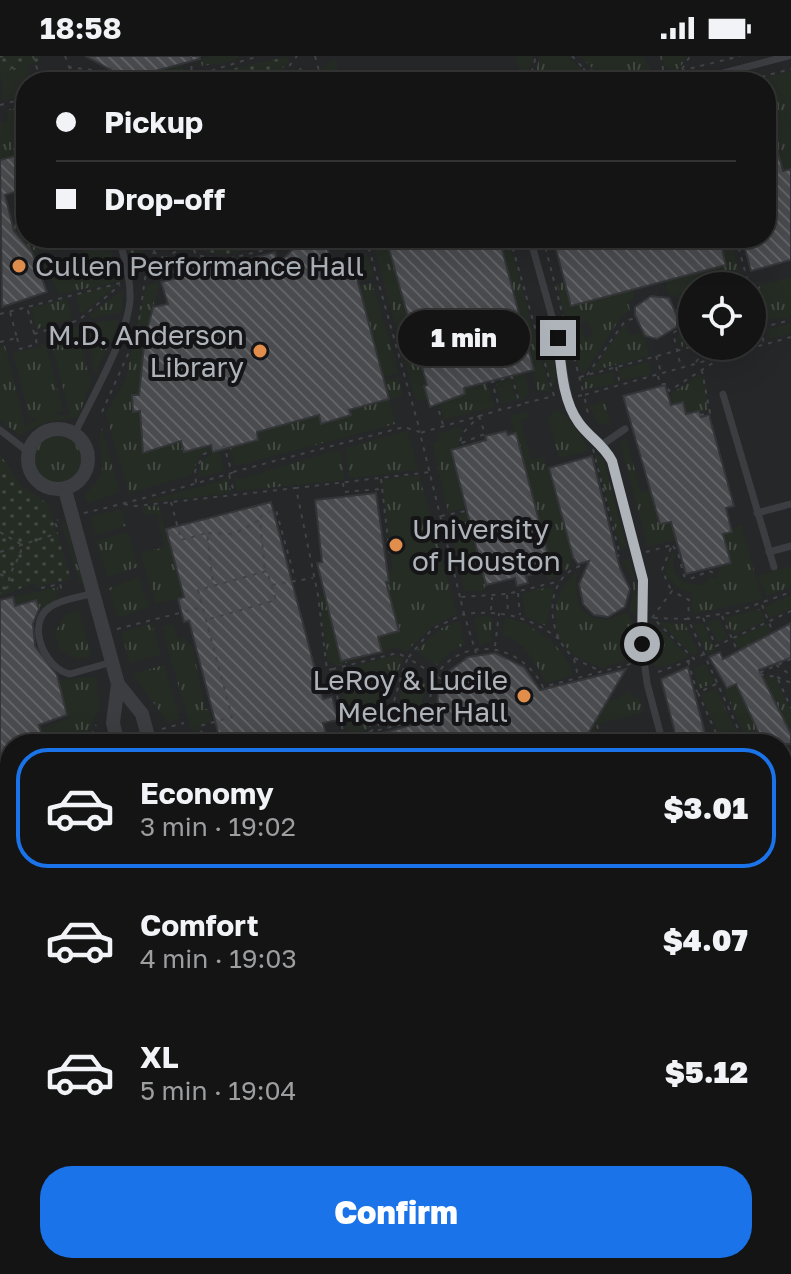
<!DOCTYPE html>
<html lang="en">
<head>
<meta charset="utf-8">
<style>
  body { margin:0; font-family:"Golos Text",sans-serif; background:#1d1d1e; color:#f1f3f6; height:100vh; display:flex; flex-direction:column; font-size:30px; white-space:nowrap }
  * { box-sizing:border-box; margin:0 }
  p { font-size:26px; color:#9d9ea0 }
  .icon { flex:none; width:44px; height:44px; fill:none; stroke:currentColor; stroke-width:2; stroke-linecap:round; stroke-linejoin:round }
  .map { position:relative; flex:1; overflow:hidden }
  .details { position:absolute; left:0px; top:678px; width:792px; height:540px; display:flex; flex-direction:column; background:#141415; border-radius:32px 32px 0 0; box-shadow:0 8px 32px #0002,0 0 0 2px #333334 }
  .details>* { flex:none }
  .guide { position:absolute; left:16px; top:16px; width:760px; height:176px; border-radius:32px; box-shadow:0 8px 32px #0002,0 0 0 2px #333334; display:grid; align-content:center; height:176px; padding:0 40px; background:#141415 }
  .tools { position:absolute; left:678px; top:216px; display:grid; gap:16px }
  .tools a { display:grid; place-items:center; width:88px; height:88px; border-radius:50%; background:#141415; box-shadow:0 8px 32px #0002,0 0 0 2px #333334; font-size:40px }
  .end { position:absolute; width:36px; height:36px; margin:-18px; border:10px solid #aeb4ba; background:#111; box-shadow:0 0 0 4px #111 }
  .from { border-radius:50% }
  .bubble { position:absolute; height:56px; border-radius:28px; background:#141415; box-shadow:0 8px 32px #0002,0 0 0 2px #333334; font-size:26px; font-weight:800; line-height:56px; text-align:center }
  .guide b { display:flex; align-items:center; gap:28px; height:76px; font-size:30px }
  .guide b+b { border-top:2px solid #333334 }
  .guide i { width:20px; height:20px; background:#f1f3f6 }
  ul { padding:14px 0 0; list-style:none }
  li { display:flex; align-items:center; gap:24px; height:120px; margin:0 16px 12px; padding:0 24px; border:4px solid transparent; border-radius:32px }
  li div { flex:1 }
  li b { display:block; font-size:30px }
  li em { font-style:normal; font-weight:800 }
  li.on { border-color:#1a73e8 }
  li>.icon { width:72px; height:72px; stroke-width:1.5 }
  .cta { display:flex; gap:16px; margin-top:auto; padding:16px 40px }
  .cta a { flex:1; height:92px; border-radius:32px; background:#1a73e8; color:#fff; font-size:32px; font-weight:800; line-height:92px; text-align:center }
  .status { display:flex; justify-content:space-between; align-items:center; height:56px; padding:0 40px; background:#141415; direction:ltr }
  .status svg { height:22px; fill:currentColor }
  .map>svg:first-child { display:block }
  .built { fill:#262729; fill-rule:evenodd }
  .grass { fill:url(#grass-tufts) }
  .park { fill:url(#park-dots) }
  .garden { fill:#252c24 }
  .building { fill:url(#building-back-hatch); stroke:#343538; stroke-width:2 }
  .lines { fill:none; stroke-linecap:round; stroke-linejoin:round }
  .path { stroke:#414447; stroke-width:2; stroke-dasharray:4 6; stroke-linecap:butt }
  .service { stroke:#3b3d41; stroke-width:7 }
  .minor { stroke:#3b3d41; stroke-width:14 }
  .secondary { stroke:#4a4d50; stroke-width:20 }
  .route { stroke:#aeb4ba; stroke-width:10 }
  .poi-dot { fill:#e18e4d; stroke:#151517; stroke-width:3 }
  .labels { text-anchor:middle; stroke-width:8; stroke-linejoin:round; paint-order:stroke }
  .poi-label { font-size:28px; fill:#aeb4ba; stroke:#151517; text-anchor:start }
</style>
</head>
<body>
<div class="status"><b>18:58</b><svg viewBox="0 0 49 12"><path d="M0 12V9h3v3zM5 12V6h3v6zM10 12V3h3v9zM15 12V0h3v12zM26 1h20v11H26zM47 4h2v5h-2z"/></svg></div>
<div class="map">
<svg width="791" height="1218" viewBox="0 0 791 1218">
  <defs>
    <pattern id="grass-tufts" width="24" height="20" patternUnits="userSpaceOnUse" patternTransform="scale(2)"><rect width="24" height="20" fill="#252c24"/><path d="M3 7l-1-3M5 7V3M7 7l1-3M15 17l-1-3M17 17v-4M19 17l1-3" fill="none" stroke="#424842"/></pattern>
    <pattern id="park-dots" width="8" height="8" patternUnits="userSpaceOnUse" patternTransform="scale(2)"><rect width="8" height="8" fill="#252c24"/><path d="M2 2h.1M6 6h.1" fill="none" stroke="#424842" stroke-width="1.8" stroke-linecap="round"/></pattern>
    <pattern id="building-back-hatch" width="6" height="6" patternUnits="userSpaceOnUse" patternTransform="scale(2)"><rect width="6" height="6" fill="#494b4e"/><path d="M-1 5l2 2M0 0l6 6M5-1l2 2" fill="none" stroke="#616365"/></pattern>
  </defs>
  <rect width="100%" height="100%" fill="#1a1a1c"/>
  <!-- built -->
  <path class="built" d="M0,0H791V1162L782,1172V688H10V1208H749L740,1218H0ZM26,26H766V182H26ZM692,230H752V290H692Z"/>
  <!-- grass -->
  <g class="grass">
    <polygon points="25,0 31,26 26,26 26,38 3,45 0,7"/>
    <polygon points="212,0 239,0 235,5 202,10 200,3"/>
    <polygon points="515,0 533,0 526,26 511,26 510,22 521,19"/>
    <polygon points="540,0 568,0 582,15 585,26 533,26"/>
    <polygon points="579,0 643,0 655,21 647,23 592,12"/>
    <polygon points="664,0 687,0 680,12 673,15 664,9"/>
    <polygon points="335,3 341,26 326,26 322,12"/>
    <polygon points="183,8 183,26 137,26 135,21"/>
    <polygon points="791,15 791,113 783,115 766,61 766,26 751,26"/>
    <polygon points="26,49 26,97 0,104 0,67 8,65 7,54"/>
    <polygon points="24,165 26,182 34,182 41,207 109,189 120,225 59,238 52,224 44,224 32,196 8,169"/>
    <polygon points="372,182 386,182 427,329 424,331 428,343 416,345"/>
    <polygon points="499,182 508,182 550,335 538,335"/>
    <polygon points="725,182 730,182 743,230 692,230 692,288 682,291 678,279 688,272 680,243 667,236 665,225 726,209 719,185"/>
    <polygon points="359,199 367,199 373,217 370,222 358,226 351,204"/>
    <polygon points="791,221 791,261 764,264 754,235 760,230"/>
    <polygon points="160,225 147,273 139,275 137,287 144,289 139,339 132,339 133,355 140,355 143,397 181,385 185,396 216,387 217,390 200,400 191,419 129,437 106,358 126,323 144,237 148,229"/>
    <polygon points="565,226 572,250 633,234 634,242 628,246 630,255 623,258 585,316 581,317 569,275 582,272 585,282 593,280 588,265 568,271 557,228"/>
    <polygon points="372,227 399,316 383,322 359,230"/>
    <polygon points="117,228 83,257 79,255 77,239"/>
    <polygon points="123,234 122,256 91,262 90,259"/>
    <polygon points="67,242 72,263 37,273 31,252"/>
    <polygon points="117,264 119,267 95,318 85,268"/>
    <polygon points="791,267 791,278 769,282 767,274"/>
    <polygon points="625,268 629,280 643,276 649,300 592,315"/>
    <polygon points="76,271 91,327 78,361 46,366 19,379 0,364 0,291 5,290 25,370 41,362 30,363 13,296 41,292 41,288 45,287 63,354 54,359 70,359 49,278"/>
    <polygon points="551,285 556,319 553,333 540,288"/>
    <polygon points="648,306 651,318 621,324 619,314"/>
    <polygon points="524,316 530,338 520,344 513,319"/>
    <polygon points="612,316 616,328 585,333 583,323"/>
    <polygon points="700,319 705,324 707,355 686,358 668,350 668,340 672,341 673,336"/>
    <polygon points="398,322 403,339 389,344 395,368 235,410 230,392 258,384 257,376 319,359 321,368 350,358 349,354 389,343 384,325"/>
    <polygon points="511,323 517,344 502,347 496,327"/>
    <polygon points="487,326 494,351 444,363 440,348 465,338 464,332"/>
    <polygon points="604,345 611,369 599,368 589,350"/>
    <path d="M554,354C568,357 584,382 588,395L559,402L548,363Z"/>
    <polygon points="524,356 532,360 520,364 531,404 544,401 573,501 568,513 548,524 545,515 552,513 516,378 507,379 506,376 514,374 510,360"/>
    <path d="M102,372L119,436L89,447L84,439C119,412 92,396 102,372Z"/>
    <polygon points="459,372 462,373 458,392 451,394 466,451 448,456 433,388 439,384 437,378"/>
    <polygon points="407,375 418,414 349,422 346,392"/>
    <circle cx="58" cy="403" r="23"/>
    <polygon points="626,382 641,436 651,434 660,468 671,466 676,483 648,491 620,387"/>
    <polygon points="218,394 224,415 198,421 201,405"/>
    <polygon points="335,395 341,396 344,424 237,435 234,422 240,423"/>
    <polygon points="594,397 603,403 627,491 621,493"/>
    <polygon points="419,419 457,558 432,570 406,596 397,591 382,595 378,581 399,574 386,526 389,525 388,516 393,515 382,424"/>
    <polygon points="228,423 231,436 223,438 141,447"/>
    <polygon points="158,449 183,536 181,542 155,547 141,497 165,491 157,458 145,459 142,451"/>
    <polygon points="121,454 126,470 95,479 91,460"/>
    <polygon points="467,457 486,529 483,535 465,535 448,462"/>
    <polygon points="65,466 83,527 80,528 62,470"/>
    <polygon points="741,468 762,543 693,558 692,543 713,533 721,510 731,507 723,478"/>
    <polygon points="128,476 138,511 108,521 96,485"/>
    <path d="M630,502L637,540V561L629,554C636,534 636,522 621,506Z"/>
    <polygon points="791,510 791,531 767,540 758,520"/>
    <path d="M576,517C577,541 573,562 609,564L625,557L632,563L630,602L602,612C596,607 587,606 579,602C547,583 549,538 576,517Z"/>
    <polygon points="139,521 149,551 117,562 109,532"/>
    <polygon points="58,531 55,547 41,559 36,544 15,550 13,541"/>
    <polygon points="548,531 554,533 546,570 526,560 522,538"/>
    <polygon points="324,539 341,605 364,599 365,602 334,610 333,606 328,606 320,540"/>
    <polygon points="791,539 791,552 770,562 764,551"/>
    <polygon points="760,553 765,565 733,579 725,562"/>
    <polygon points="79,555 91,600 77,603 60,593 55,577 65,559"/>
    <polygon points="492,560 491,585 480,589 474,562"/>
    <path d="M505,561C537,571 562,587 573,619L546,627C538,610 522,580 503,580Z"/>
    <polygon points="719,564 728,582 717,586 707,566"/>
    <polygon points="459,565 465,589 452,594 437,609 416,595 442,572"/>
    <polygon points="659,566 685,568 698,596 693,599"/>
    <polygon points="693,567 703,568 715,594 707,598"/>
    <polygon points="152,568 161,598 130,607 121,576"/>
    <polygon points="173,568 178,583 185,582 188,589 192,588 205,653 209,653 212,665 198,670 203,688 195,688 165,582 163,570"/>
    <polygon points="767,568 771,576 765,579 766,582 740,595 734,583"/>
    <polygon points="656,569 689,601 666,610 654,610"/>
    <path d="M396,599L403,603C388,634 392,667 353,679L349,677L341,614Z"/>
    <polygon points="705,608 714,627 699,633 694,613"/>
    <polygon points="164,609 180,662 168,667 133,618"/>
    <polygon points="405,616 428,629 422,644 424,661 401,666 399,646"/>
    <polygon points="96,621 99,651 82,688 63,688 39,674 69,662 58,624"/>
    <polygon points="766,621 776,623 791,656 791,678 763,623"/>
    <polygon points="736,627 764,688 749,688 724,634"/>
    <polygon points="716,633 741,688 724,688 701,639"/>
    <polygon points="630,635 633,643 639,642 643,656 595,669 600,688 582,688 608,644 616,644"/>
    <polygon points="791,846 791,901 782,849"/>
    <polygon points="173,1208 235,1208 237,1218 190,1218"/>
    <polygon points="341,1208 365,1208 330,1218 309,1218"/>
  </g>
  <!-- park -->
  <g class="park">
    <polygon points="0,0 39,0 41,5 0,16"/>
    <polygon points="286,1 289,4 272,26 209,25 212,17"/>
    <polygon points="300,12 310,15 319,26 287,26"/>
    <polygon points="126,182 146,182 136,212"/>
    <polygon points="209,182 282,182 278,186 223,199 200,194 199,187"/>
    <polygon points="0,398 20,429 48,448 71,523 37,531 35,527 0,540"/>
  </g>
  <!-- garden -->
  <path class="garden" d="M672,496L676,500L673,504L674,516L685,527L703,529L710,520L719,524C713,535 704,540 692,543V537L679,533L665,519Z"/>
  <!-- building -->
  <g class="building">
    <polygon points="85,0 200,0 200,3 114,26 111,14"/>
    <polygon points="769,63 783,115 791,113 791,204 751,215 742,182 766,182 766,64"/>
    <polygon points="26,97 26,133 5,139 14,175 32,196 47,236 2,251 0,104"/>
    <polygon points="311,182 326,186 333,214 353,208 389,343 349,354 351,359 321,368 319,359 257,376 258,384 213,396 211,389 184,396 181,385 143,397 140,355 133,356 132,339 139,339 144,289 137,288 139,275 148,271 153,251 168,248 161,226 185,220 185,210 199,203 213,205 215,212 275,196 278,208 301,185"/>
    <polygon points="386,182 499,182 534,314 464,332 465,338 430,351 424,330 427,329"/>
    <polygon points="553,182 719,182 726,209 571,250"/>
    <polygon points="651,240 669,242 677,260 677,271 657,283 645,280 635,259 635,251"/>
    <polygon points="665,329 671,349 683,346 686,358 699,355 701,361 709,359 734,450 726,452 732,476 723,478 731,507 686,518 671,466 660,468 623,340"/>
    <polygon points="506,375 508,379 516,377 552,514 526,520 528,527 517,530 515,522 486,529 451,394 486,384 485,380"/>
    <polygon points="592,400 620,512 630,533 625,551 608,561 594,559 583,548 579,528 589,505 578,508 573,501 549,412"/>
    <polygon points="376,437 389,526 386,526 399,575 378,581 382,596 341,605 317,507 322,506 315,444"/>
    <polygon points="271,446 323,643 332,641 338,664 323,667 329,688 221,688 189,565 184,566 178,543 184,541 166,473"/>
    <polygon points="13,541 15,550 36,544 39,553 33,568 35,590 57,619 67,659 39,669 42,680 24,684 25,688 10,688 10,716 0,719 0,544"/>
    <polygon points="791,567 791,602 759,614 791,678 791,688 764,688 736,628 727,632 709,601 720,596 723,603"/>
    <polygon points="495,597 524,611 540,634 626,613 582,688 355,688 354,685 437,662 438,636 448,616 468,601"/>
    <polygon points="688,611 698,651 708,688 678,688 661,623"/>
    <polygon points="10,798 10,969 0,972 0,800"/>
    <polygon points="10,1114 10,1208 160,1208 163,1218 0,1218 0,1116"/>
    <polygon points="489,1208 600,1208 611,1218 480,1218"/>
  </g>
  <g class="lines">
    <!-- path -->
    <g class="path">
      <polyline points="33,0 41,25"/>
      <polyline points="65,0 75,26"/>
      <polyline points="191,0 192,26"/>
      <polyline points="315,0 322,26"/>
      <polyline points="572,0 583,12"/>
      <polyline points="661,0 664,20 681,15 690,0"/>
      <polyline points="0,1 3,0"/>
      <polyline points="68,11 107,16 124,26"/>
      <polyline points="681,15 740,0"/>
      <polyline points="41,26 70,17"/>
      <polyline points="195,26 210,15 259,0"/>
      <polyline points="277,26 297,0"/>
      <polyline points="529,26 536,0"/>
      <polyline points="588,26 584,13 645,25"/>
      <polyline points="642,26 664,20 666,26"/>
      <polyline points="742,26 791,13"/>
      <polyline points="0,49 26,42"/>
      <polyline points="136,182 147,197"/>
      <polyline points="190,182 191,186 198,182"/>
      <polyline points="366,182 420,375"/>
      <polyline points="510,182 554,340 521,348"/>
      <polyline points="543,182 565,268"/>
      <polyline points="736,182 749,230"/>
      <polyline points="154,196 158,182"/>
      <circle cx="154" cy="208" r="11"/>
      <polyline points="164,203 191,186 196,199 223,204 282,190 291,182"/>
      <polyline points="163,217 174,216 195,200"/>
      <polyline points="752,243 764,287"/>
      <polyline points="676,255 681,254 684,270 673,277 681,311"/>
      <polyline points="0,258 120,227"/>
      <polyline points="568,273 580,269"/>
      <polyline points="752,274 791,264"/>
      <polyline points="34,278 79,264 120,229"/>
      <polyline points="17,282 20,293 37,288 27,251"/>
      <polyline points="569,282 584,339 791,281"/>
      <polyline points="0,286 17,282 10,256"/>
      <polyline points="752,288 758,275"/>
      <polyline points="721,290 723,300"/>
      <polyline points="656,300 661,316"/>
      <polyline points="696,306 707,290"/>
      <polyline points="616,311 620,328"/>
      <polyline points="587,319 625,265 635,262"/>
      <polyline points="658,320 660,328 667,328 669,335 719,303"/>
      <polyline points="580,321 694,290"/>
      <polyline points="578,340 584,339 588,358"/>
      <polyline points="439,355 443,369"/>
      <polyline points="102,356 137,278 146,216"/>
      <polyline points="700,359 710,357 702,315"/>
      <polygon points="479,360 485,378 459,388 463,377"/>
      <polyline points="593,393 620,499 617,500"/>
      <polyline points="233,416 404,371 420,376"/>
      <polyline points="229,419 234,436"/>
      <polyline points="381,423 390,501"/>
      <polyline points="343,427 344,436 381,433"/>
      <polyline points="171,446 181,484 207,477 213,528"/>
      <polyline points="124,448 136,450 296,432"/>
      <path d="M84,457C133,446 183,431 232,417L224,390L204,398L195,415L196,427"/>
      <polyline points="441,460 466,455"/>
      <polyline points="261,462 262,458 276,454 295,523"/>
      <polyline points="57,471 54,465 58,464"/>
      <path d="M0,476L22,489C21,504 7,515 9,530L0,537"/>
      <polyline points="208,477 234,478 260,464 265,515"/>
      <polyline points="673,490 678,497 684,520 690,523 709,515 716,518"/>
      <polyline points="0,496 58,477"/>
      <polyline points="646,496 672,489 662,514 671,534"/>
      <path d="M580,510C545,522 546,572 568,596C576,605 589,609 600,615"/>
      <polyline points="0,518 7,522"/>
      <polyline points="272,529 313,522"/>
      <polyline points="41,532 60,528 62,535"/>
      <polyline points="518,537 520,559"/>
      <polyline points="507,539 508,557"/>
      <polyline points="460,541 420,377 500,354 492,326 512,321 520,349 500,354"/>
      <polyline points="762,549 772,574"/>
      <polyline points="491,554 492,541"/>
      <polyline points="722,560 737,594"/>
      <polyline points="652,562 672,535 689,544 688,563 735,556 791,536"/>
      <polyline points="703,562 716,590 791,555"/>
      <polyline points="117,573 203,551"/>
      <path d="M559,583C528,560 502,554 464,558L460,541L507,538L560,525"/>
      <polyline points="495,590 499,557"/>
      <polyline points="704,598 694,603 653,562 688,563 745,688"/>
      <polyline points="574,603 578,620"/>
      <polyline points="791,603 757,618 777,621 791,652"/>
      <polyline points="688,605 697,636"/>
      <polyline points="776,609 791,619"/>
      <polyline points="333,613 327,614 318,539 296,432 430,416"/>
      <polyline points="658,616 694,603"/>
      <polyline points="777,621 791,627"/>
      <polyline points="441,623 408,602 432,573 464,558 476,597"/>
      <polyline points="716,628 698,637 721,688"/>
      <path d="M432,661C416,590 510,566 543,631L634,607"/>
      <polyline points="597,669 602,688"/>
      <polyline points="162,673 184,667"/>
      <path d="M344,683L333,613L397,597L408,602C393,634 400,656 368,677"/>
      <polyline points="87,688 96,669"/>
      <polyline points="205,688 200,670 232,661 198,534 267,515 276,544 206,564"/>
      <polyline points="343,688 344,683 438,659"/>
      <polyline points="782,773 785,772 789,787"/>
      <polyline points="0,795 10,792"/>
      <polyline points="0,975 10,972"/>
      <polyline points="0,1106 10,1103"/>
      <polyline points="169,1208 185,1218"/>
      <polyline points="643,1208 655,1218"/>
      <polyline points="352,1218 365,1214 391,1218"/>
      <polyline points="421,1218 432,1208"/>
    </g>
    <!-- service -->
    <g class="service">
      <polyline points="689,26 788,0"/>
      <polyline points="45,182 46,188 69,182"/>
      <polyline points="530,182 558,282 571,355 588,377 603,388 612,405 643,524 642,588 647,627 663,688"/>
      <polyline points="723,338 774,511"/>
      <polyline points="0,374 27,395"/>
      <path d="M75,377C92,341 127,282 130,244C131,222 124,202 119,182"/>
      <polyline points="603,388 625,373"/>
      <polyline points="757,457 791,448"/>
      <polyline points="769,496 791,490"/>
      <path d="M94,537C81,541 61,543 50,551C25,568 45,613 70,618L112,606"/>
      <polyline points="0,763 10,760"/>
      <polyline points="0,1047 5,1077 0,1086"/>
      <polyline points="782,1091 791,1100"/>
      <polyline points="782,1126 791,1117"/>
      <polyline points="623,1208 634,1218"/>
      <polyline points="442,1218 451,1208"/>
      <polyline points="697,1218 706,1208"/>
    </g>
    <!-- minor -->
    <g class="minor">
      <circle cx="58" cy="403" r="30"/>
      <polyline points="65,434 118,628 113,667 118,688"/>
      <polyline points="118,628 142,658 150,688"/>
      <polyline points="782,807 791,805"/>
      <polyline points="782,834 791,832"/>
      <polyline points="0,1013 10,1010"/>
      <polyline points="0,1043 10,1040"/>
      <polyline points="247,1208 249,1218"/>
      <polyline points="289,1208 290,1218"/>
    </g>
    <!-- secondary -->
    <g class="secondary">
      <polyline points="782,1195 791,1185"/>
      <polyline points="762,1218 770,1208"/>
    </g>
  </g>
  <g class="lines">
    <!-- route -->
    <path class="route" d="M558,282C561,309 562,344 579,367C590,382 603,388 612,405L643,524L642,588"/>
  </g>
  <!-- markers -->
  <g class="poi-dot">
    <circle cx="19" cy="210" r="8"/>
    <circle cx="260" cy="295" r="8"/>
    <circle cx="396" cy="489" r="8"/>
    <circle cx="524" cy="640" r="8"/>
  </g>
  <g class="labels">
    <!-- poi labels -->
    <g class="poi-label">
      <text x="35" y="220">Cullen Performance Hall</text>
      <text x="244" y="289" text-anchor="end">M.D. Anderson<tspan x="244" dy="32">Library</tspan></text>
      <text x="412" y="483">University<tspan x="412" dy="32">of Houston</tspan></text>
      <text x="508" y="634" text-anchor="end">LeRoy &amp; Lucile<tspan x="508" dy="32">Melcher Hall</tspan></text>
    </g>
  </g>
</svg>
<div class="tools">
<a><svg class="icon" aria-label="locate" viewBox="0 0 24 24"><circle cx="12" cy="12" r="6"/><path d="M12 2v4M12 18v4M2 12h4M18 12h4"/></svg></a>
</div>
<i class="end from" style="left:642px;top:588px"></i>
<i class="end" style="left:558px;top:282px"></i>
<div class="bubble" style="left:398px;top:254px;width:132px">1 min</div>
<div class="guide">
<b><i class="from"></i>Pickup</b>
<b><i></i>Drop-off</b>
</div>
<section class="details">
<ul>
<li class="on"><svg class="icon" aria-label="car" viewBox="0 0 24 24"><path d="M5 17H2v-5l4-1 3-4h7l3 4 3 1v5h-3M9 17h6M6 11h13"/><circle cx="7" cy="17" r="2"/><circle cx="17" cy="17" r="2"/></svg><div><b>Economy</b><p>3 min · 19:02</p></div><em>$3.01</em></li>
<li><svg class="icon" aria-label="car" viewBox="0 0 24 24"><path d="M5 17H2v-5l4-1 3-4h7l3 4 3 1v5h-3M9 17h6M6 11h13"/><circle cx="7" cy="17" r="2"/><circle cx="17" cy="17" r="2"/></svg><div><b>Comfort</b><p>4 min · 19:03</p></div><em>$4.07</em></li>
<li><svg class="icon" aria-label="car" viewBox="0 0 24 24"><path d="M5 17H2v-5l4-1 3-4h7l3 4 3 1v5h-3M9 17h6M6 11h13"/><circle cx="7" cy="17" r="2"/><circle cx="17" cy="17" r="2"/></svg><div><b>XL</b><p>5 min · 19:04</p></div><em>$5.12</em></li>
</ul>
<div class="cta"><a>Confirm</a></div>
</section>
</div>
</body>
</html>
